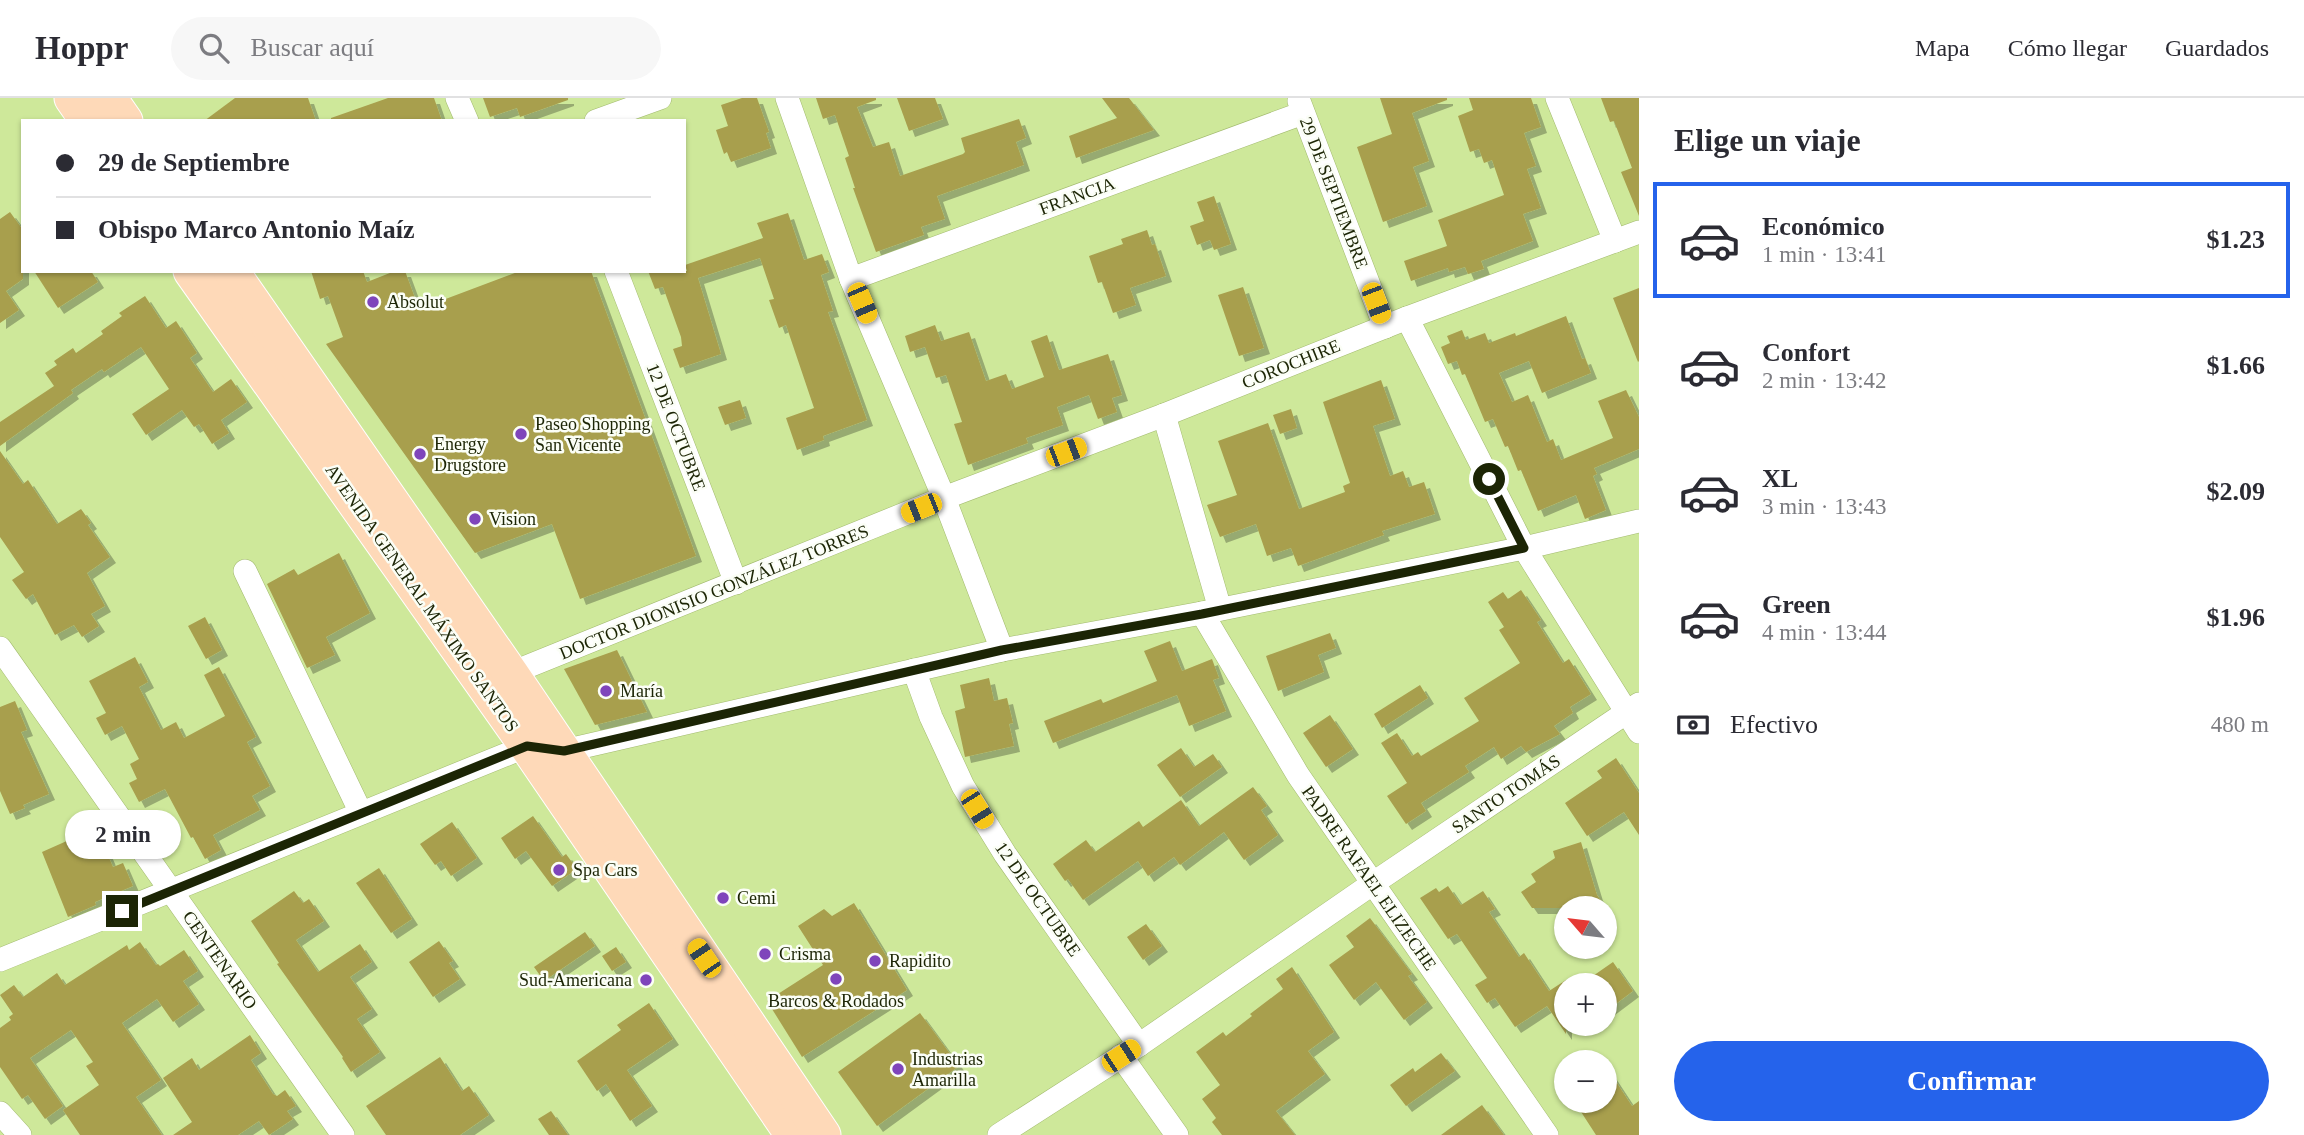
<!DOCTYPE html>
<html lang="es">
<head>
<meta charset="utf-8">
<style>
  body { margin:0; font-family:Georgia,serif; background:#f7f7f7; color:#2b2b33; height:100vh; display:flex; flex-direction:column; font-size:26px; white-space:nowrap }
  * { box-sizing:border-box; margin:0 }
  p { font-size:23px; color:#7c7c81 }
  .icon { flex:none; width:38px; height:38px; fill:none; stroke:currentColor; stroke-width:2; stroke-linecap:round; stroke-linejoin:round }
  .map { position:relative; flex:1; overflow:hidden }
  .drawer { display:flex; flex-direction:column; background:#fff; width:665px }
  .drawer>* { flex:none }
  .guide { position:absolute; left:21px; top:21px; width:665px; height:154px; border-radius:0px; box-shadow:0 2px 5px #0004; display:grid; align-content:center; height:154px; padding:0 35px; background:#fff }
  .needle { width:46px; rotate:298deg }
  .controls { position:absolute; left:1554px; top:798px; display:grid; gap:14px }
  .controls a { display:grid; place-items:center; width:63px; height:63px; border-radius:50%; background:#fff; box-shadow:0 2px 5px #0004; font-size:35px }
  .end { position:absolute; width:32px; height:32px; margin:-16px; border:9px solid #1c2505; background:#fff; box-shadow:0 0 0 4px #fff }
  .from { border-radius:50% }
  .bubble { position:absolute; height:49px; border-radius:24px; background:#fff; box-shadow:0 2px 5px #0004; font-size:23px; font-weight:700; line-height:49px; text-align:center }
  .car { position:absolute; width:21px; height:42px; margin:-21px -10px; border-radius:9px; box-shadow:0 0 5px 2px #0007; background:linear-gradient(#f5c518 24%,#345 0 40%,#f5c518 0 76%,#345 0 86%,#f5c518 0) }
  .guide b { display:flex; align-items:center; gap:24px; height:66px; font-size:26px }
  .guide b+b { border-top:2px solid #e1e1e2 }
  .guide i { width:18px; height:18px; background:#2b2b33 }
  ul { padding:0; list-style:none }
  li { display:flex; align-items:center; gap:21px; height:116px; margin:0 14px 10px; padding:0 21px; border:4px solid transparent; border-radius:0px }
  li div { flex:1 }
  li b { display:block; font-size:26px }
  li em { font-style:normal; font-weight:700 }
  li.selected { border-color:#2563eb }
  li>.icon { width:63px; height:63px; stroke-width:1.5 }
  h2 { padding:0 35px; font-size:32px; line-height:84px }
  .pay { display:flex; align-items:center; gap:18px; height:77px; padding:0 35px; font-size:26px }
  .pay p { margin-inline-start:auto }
  .cta { display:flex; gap:14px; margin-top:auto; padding:14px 35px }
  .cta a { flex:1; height:80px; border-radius:42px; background:#2563eb; color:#fff; font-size:28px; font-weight:700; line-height:80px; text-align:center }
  header { display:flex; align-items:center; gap:42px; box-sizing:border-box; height:98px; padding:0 35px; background:#fff; border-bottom:2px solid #e1e1e2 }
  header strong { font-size:33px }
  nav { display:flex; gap:38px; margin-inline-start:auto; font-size:24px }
  .search { width:490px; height:63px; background:#f7f7f7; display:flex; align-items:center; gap:18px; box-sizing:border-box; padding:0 24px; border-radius:38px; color:#7c7c81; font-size:26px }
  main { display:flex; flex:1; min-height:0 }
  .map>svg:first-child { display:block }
  .building { fill:#a89f4d; filter:url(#shadow) }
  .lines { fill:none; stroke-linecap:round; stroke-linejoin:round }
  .street-casing { stroke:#a2ba6e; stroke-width:24 }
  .primary-casing { stroke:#fff; stroke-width:37 }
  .street { stroke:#fff; stroke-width:23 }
  .primary { stroke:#fed9b8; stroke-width:35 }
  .route { stroke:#1c2505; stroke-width:9 }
  .poi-dot { fill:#7f45bb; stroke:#fbfef6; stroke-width:2.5 }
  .labels { text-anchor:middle; stroke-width:5; stroke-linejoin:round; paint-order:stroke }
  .street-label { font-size:18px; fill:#1c2505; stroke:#fbfef6 }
  .poi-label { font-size:18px; fill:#1c2505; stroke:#fbfef6; text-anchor:start }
</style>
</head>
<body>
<header>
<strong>Hoppr</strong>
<div class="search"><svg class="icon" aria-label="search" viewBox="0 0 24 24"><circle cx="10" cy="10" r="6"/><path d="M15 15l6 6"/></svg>Buscar aquí</div>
<nav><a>Mapa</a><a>Cómo llegar</a><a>Guardados</a></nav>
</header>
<main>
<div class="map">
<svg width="1639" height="1037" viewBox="0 0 1639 1037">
  <defs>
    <filter id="shadow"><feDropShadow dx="6" dy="6" stdDeviation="0" flood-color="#0004"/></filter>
  </defs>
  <rect width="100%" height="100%" fill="#cee89a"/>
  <!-- building -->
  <g class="building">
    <polygon points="235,0 308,0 316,23 204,23"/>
    <polygon points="388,0 434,0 442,23 331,23 331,20"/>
    <polygon points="483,0 568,0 568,2 520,19 517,10 490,19"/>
    <polygon points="742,0 757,0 769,34 766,35 771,50 731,64 727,54 724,56 716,32 728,28 721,7"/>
    <polygon points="816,0 876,0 876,2 857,9 873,49 889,44 900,78 963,56 965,54 961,40 1019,21 1026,40 1016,44 1024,67 937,98 945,121 921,129 924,137 876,154 853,90 855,90 845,60 849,58 835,17 823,21"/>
    <polygon points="897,0 935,0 943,21 909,33"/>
    <polygon points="1102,0 1129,0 1154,32 1076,60 1069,38 1117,20"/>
    <polygon points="1380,0 1447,0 1447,2 1412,15 1429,63 1413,69 1427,108 1383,124 1357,49 1392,36"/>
    <polygon points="1469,0 1531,0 1541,29 1524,35 1536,68 1527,71 1541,110 1523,116 1533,143 1481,163 1484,171 1468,176 1465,169 1449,174 1448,170 1411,183 1404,163 1447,148 1438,122 1504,97 1492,62 1484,65 1479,51 1470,54 1458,18 1473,12"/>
    <polygon points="1601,0 1639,0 1639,118 1621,74 1632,70 1614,23 1610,24"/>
    <polygon points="1214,98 1231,146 1214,152 1210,142 1197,147 1190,128 1204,123 1197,104"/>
    <polygon points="10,114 23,132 23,181 6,193 19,212 0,225 0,121"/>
    <polygon points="788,115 804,162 822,156 829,174 821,177 833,213 828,214 867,322 823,338 824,342 797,352 786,320 814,310 786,227 779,230 769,202 774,201 760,160 698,180 721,256 680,270 673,251 682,248 681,239 663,189 655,191 648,173 687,173 685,167 763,140 757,125"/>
    <polygon points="1147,132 1152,147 1155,146 1166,178 1130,190 1136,207 1113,215 1102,184 1098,185 1089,158 1123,146 1121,141"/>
    <polygon points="34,173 91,173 98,184 58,210"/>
    <polygon points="311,173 363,173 367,184 395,173 405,173 419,211 520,173 591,173 696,458 580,501 552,426 475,455 326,246 343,239 328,198 320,201"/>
    <polygon points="1243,189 1264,250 1239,258 1218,197"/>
    <polygon points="1639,190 1639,263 1638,264 1613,200"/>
    <polygon points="145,198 166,230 176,223 197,255 190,260 213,294 231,281 247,304 221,322 229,335 212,346 199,326 194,329 182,312 146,337 132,316 169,291 141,249 104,274 102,271 71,292 73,295 0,348 0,324 54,288 45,275 57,267 54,263 73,250 76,255 103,236 101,233 122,218 119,215"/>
    <polygon points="1566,218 1582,261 1585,260 1591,275 1542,295 1529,263 1499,275 1512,304 1528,297 1547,344 1553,341 1561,362 1613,340 1598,303 1626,292 1639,319 1639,351 1594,370 1597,376 1593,378 1606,412 1585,421 1576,397 1538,413 1521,372 1518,373 1508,348 1505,349 1493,321 1485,324 1465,276 1462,277 1457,263 1448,266 1441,249 1450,245 1447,238 1462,232 1466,242 1485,235 1489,245 1515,235 1516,238"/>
    <polygon points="935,227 941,243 969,234 986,283 1006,276 1012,291 1044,279 1031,243 1047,237 1059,272 1108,256 1122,297 1112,300 1117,314 1098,321 1089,297 1057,309 1063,327 1026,340 1028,345 968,367 954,326 962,324 946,277 936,280 925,249 910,254 905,238"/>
    <polygon points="1381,282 1395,321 1373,328 1390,378 1403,373 1409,389 1424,384 1435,416 1382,433 1384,437 1298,468 1291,450 1267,458 1256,426 1220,439 1207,407 1237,397 1218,343 1268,325 1299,411 1345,394 1343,388 1350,385 1323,304"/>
    <polygon points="740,302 746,320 725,327 718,309"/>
    <polygon points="1291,311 1297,330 1280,336 1273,317"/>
    <polygon points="0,353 23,386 28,382 57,426 81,411 91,425 88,427 110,459 87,475 105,508 91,516 99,528 82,539 74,527 55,537 33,496 26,501 12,482 24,474 0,439"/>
    <polygon points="339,455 370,515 326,539 335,557 307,570 267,486 294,471 298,477"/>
    <polygon points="1521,492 1541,522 1537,524 1563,565 1569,561 1591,596 1570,609 1573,615 1554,628 1560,636 1526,654 1521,648 1501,661 1494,649 1465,668 1469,674 1421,705 1426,713 1406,726 1387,698 1407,685 1381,645 1397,635 1412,658 1418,654 1421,658 1479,623 1464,600 1520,565 1499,532 1504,529 1488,504 1503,494 1508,501"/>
    <polygon points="205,519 222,552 206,561 188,528"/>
    <polygon points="1330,535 1336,550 1318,557 1324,574 1278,593 1266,558"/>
    <polygon points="1170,543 1182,573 1212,561 1219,580 1213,582 1226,613 1189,628 1177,597 1053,645 1044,623 1101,601 1103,605 1157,583 1144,553"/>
    <polygon points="617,552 647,614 595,627 564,571"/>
    <polygon points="135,559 148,584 139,589 161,632 176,624 184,640 225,618 204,577 219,569 256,639 247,644 270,688 252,698 260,712 213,737 221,752 205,761 193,739 191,740 165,691 139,704 129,685 137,681 130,666 139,661 122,628 105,637 96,620 106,615 89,583"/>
    <polygon points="989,580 994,603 1007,600 1013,625 1009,626 1014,648 965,659 955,613 965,610 960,587"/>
    <polygon points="1420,587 1428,600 1382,630 1374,616"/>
    <polygon points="15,603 27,632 21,634 49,696 23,707 25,710 10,716 0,693 0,609"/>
    <polygon points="1330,617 1353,651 1326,669 1303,635"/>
    <polygon points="1181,650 1194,669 1213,656 1222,669 1180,699 1157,667"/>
    <polygon points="1616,660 1639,695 1639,737 1624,714 1587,738 1565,705 1602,680 1597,673"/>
    <polygon points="1253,689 1267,708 1261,712 1278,737 1244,762 1224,734 1180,767 1174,759 1148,778 1138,763 1083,802 1068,781 1065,783 1053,766 1086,742 1095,754 1139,723 1143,729 1181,702 1199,728"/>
    <polygon points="533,718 562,759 566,756 577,771 552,788 526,753 515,761 501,740"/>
    <polygon points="452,724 477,760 451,778 441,763 435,767 420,746"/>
    <polygon points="96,730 113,769 123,765 133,788 95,804 96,807 68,819 42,754"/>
    <polygon points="1581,744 1597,797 1606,810 1532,810 1521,794 1536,784 1531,776 1555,760 1553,753"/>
    <polygon points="379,770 412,821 391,835 356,785"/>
    <polygon points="1448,788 1461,807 1483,793 1495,811 1489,814 1519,859 1524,855 1549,893 1566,882 1566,936 1547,908 1515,929 1495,900 1487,905 1475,887 1487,880 1457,836 1448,841 1420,800 1436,790 1439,794"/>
    <polygon points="294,793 303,805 309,801 324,823 296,842 318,874 360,846 372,864 350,879 372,911 357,921 380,954 351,974 342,960 343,959 277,866 279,865 251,823"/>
    <polygon points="854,805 907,892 802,959 767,903 823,867 798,828 824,811 832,818"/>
    <polygon points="1370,820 1412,876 1408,878 1427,904 1404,922 1376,884 1354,902 1329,867 1354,849 1346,838"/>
    <polygon points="1146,826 1162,848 1143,862 1127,839"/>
    <polygon points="585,834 595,848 544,883 534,869"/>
    <polygon points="439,843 453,863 449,865 460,881 433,899 409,864"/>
    <polygon points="140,844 156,867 158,866 160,868 184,852 198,873 183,883 199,906 173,924 157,901 122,925 161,982 136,999 162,1037 80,1037 63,1012 99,987 86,968 93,964 71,932 30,960 63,1008 45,1021 28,997 22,1001 0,969 0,930 11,922 9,919 13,916 0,897 14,887 23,899 57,875 65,887 127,847 129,852"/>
    <polygon points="616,849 626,864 612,873 602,858"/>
    <polygon points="1613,864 1633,893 1605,914 1605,887 1580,887"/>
    <polygon points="1292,869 1334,934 1308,953 1325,976 1276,1013 1295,1037 1222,1037 1212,1024 1216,1020 1202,1001 1220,987 1196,954 1223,934 1226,938 1252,918 1250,916 1283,891 1276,881"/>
    <polygon points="649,905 673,941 627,972 652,1008 630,1023 606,986 597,993 577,963 621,932 617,927"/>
    <polygon points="920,915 959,968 877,1028 838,974"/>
    <polygon points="250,937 261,955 251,962 273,996 277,998 285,992 296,1008 287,1013 293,1021 269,1037 259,1023 238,1037 173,1037 192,1024 163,980 192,960 199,972"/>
    <polygon points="1441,955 1455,973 1406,1008 1390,987 1413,970 1415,974"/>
    <polygon points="440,959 462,993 469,988 489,1017 460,1037 386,1037 366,1008"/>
    <polygon points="1605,967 1632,1008 1639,1003 1639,1037 1596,1037 1574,1003 1603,1003 1605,1006"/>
    <polygon points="1482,1007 1504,1037 1441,1037"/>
    <polygon points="551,1013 568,1037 549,1037 538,1021"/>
  </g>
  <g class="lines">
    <defs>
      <g id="street">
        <polyline points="457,0 467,23"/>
        <polyline points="787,0 851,181 944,400 1002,552"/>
        <polyline points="1557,0 1615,143"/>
        <polyline points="1299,3 1385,229"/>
        <polyline points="596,23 660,0"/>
        <polyline points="616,173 736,485"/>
        <polyline points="851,181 1303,15"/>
        <polyline points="1407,220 1524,450 1639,634"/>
        <polyline points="1164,317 1220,511"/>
        <polyline points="245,473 361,715"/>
        <polyline points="1202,515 1298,677 1547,1037"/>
        <polyline points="0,550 343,1037"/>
        <polyline points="914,572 931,619 963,688 1005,756 1139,947"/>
        <polyline points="499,580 944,400 1164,317 1407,220 1639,134"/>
        <polyline points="0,862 527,648 564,653 1002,552 1202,515 1524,450 1639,423"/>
        <polyline points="1121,958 1177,1037"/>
        <polyline points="0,1015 20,1037"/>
        <polyline points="999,1037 1139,947 1372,786 1639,606"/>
      </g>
      <g id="primary">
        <polyline points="72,0 88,23"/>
        <polyline points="109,0 125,23"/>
        <polyline points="191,173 527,648 793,1037"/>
        <polyline points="231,173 511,576 823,1037"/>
      </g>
    </defs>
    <!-- street casing -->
    <use href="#street" class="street-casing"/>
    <!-- primary casing -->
    <use href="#primary" class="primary-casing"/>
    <!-- street -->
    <use href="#street" class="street"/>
    <!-- primary -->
    <use href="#primary" class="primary"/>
  </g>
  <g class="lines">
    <!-- route -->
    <polyline class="route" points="122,813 527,648 564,653 1002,552 1202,516 1524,450 1489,381"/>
  </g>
  <!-- markers -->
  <g class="poi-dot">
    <circle cx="373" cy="204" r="7"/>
    <circle cx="521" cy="336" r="7"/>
    <circle cx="420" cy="356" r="7"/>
    <circle cx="475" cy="421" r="7"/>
    <circle cx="606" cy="593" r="7"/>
    <circle cx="559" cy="772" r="7"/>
    <circle cx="723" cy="800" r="7"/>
    <circle cx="765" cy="856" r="7"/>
    <circle cx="875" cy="863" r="7"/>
    <circle cx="836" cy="881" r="7"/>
    <circle cx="646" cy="882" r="7"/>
    <circle cx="898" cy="971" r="7"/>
  </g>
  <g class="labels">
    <!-- street labels -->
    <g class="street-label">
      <text transform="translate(1334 95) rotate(69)" y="6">29 DE SEPTIEMBRE</text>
      <text transform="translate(1077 98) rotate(-20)" y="6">FRANCIA</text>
      <text transform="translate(1291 266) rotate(-22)" y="6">COROCHIRE</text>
      <text transform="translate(676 329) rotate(69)" y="6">12 DE OCTUBRE</text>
      <text transform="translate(714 494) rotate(-22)" y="6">DOCTOR DIONISIO GONZÁLEZ TORRES</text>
      <text transform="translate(422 500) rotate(55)" y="6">AVENIDA GENERAL MÁXIMO SANTOS</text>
      <text transform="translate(1506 696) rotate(-34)" y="6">SANTO TOMÁS</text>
      <text transform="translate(1369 780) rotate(55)" y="6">PADRE RAFAEL ELIZECHE</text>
      <text transform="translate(1038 801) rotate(55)" y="6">12 DE OCTUBRE</text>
      <text transform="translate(220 862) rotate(55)" y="6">CENTENARIO</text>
    </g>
    <!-- poi labels -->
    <g class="poi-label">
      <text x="387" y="210">Absolut</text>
      <text x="535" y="332">Paseo Shopping<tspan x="535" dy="21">San Vicente</tspan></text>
      <text x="434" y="352">Energy<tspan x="434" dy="21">Drugstore</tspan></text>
      <text x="489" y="427">Vision</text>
      <text x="620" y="599">María</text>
      <text x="573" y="778">Spa Cars</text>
      <text x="737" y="806">Cemi</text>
      <text x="779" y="862">Crisma</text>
      <text x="889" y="869">Rapidito</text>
      <text x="632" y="888" text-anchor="end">Sud-Americana</text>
      <text x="836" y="909" text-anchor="middle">Barcos &amp; Rodados</text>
      <text x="912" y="967">Industrias<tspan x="912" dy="21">Amarilla</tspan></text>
    </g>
  </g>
</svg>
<div class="controls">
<a><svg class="needle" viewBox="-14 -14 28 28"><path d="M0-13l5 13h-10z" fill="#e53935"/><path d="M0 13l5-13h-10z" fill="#7c7c81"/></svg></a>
<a>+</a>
<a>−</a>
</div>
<i class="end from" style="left:1489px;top:381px"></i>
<i class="end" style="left:122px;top:813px"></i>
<div class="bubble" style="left:65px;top:712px;width:116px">2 min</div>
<i class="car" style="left:862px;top:205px;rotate:157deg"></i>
<i class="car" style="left:1376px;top:205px;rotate:159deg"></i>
<i class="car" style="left:1066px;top:354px;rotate:69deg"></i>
<i class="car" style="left:921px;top:410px;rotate:248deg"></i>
<i class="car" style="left:977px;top:711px;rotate:148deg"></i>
<i class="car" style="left:704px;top:860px;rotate:326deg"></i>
<i class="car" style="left:1121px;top:958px;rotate:57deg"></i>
<div class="guide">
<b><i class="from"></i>29 de Septiembre</b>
<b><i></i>Obispo Marco Antonio Maíz</b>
</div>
</div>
<section class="drawer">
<h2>Elige un viaje</h2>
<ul>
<li class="selected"><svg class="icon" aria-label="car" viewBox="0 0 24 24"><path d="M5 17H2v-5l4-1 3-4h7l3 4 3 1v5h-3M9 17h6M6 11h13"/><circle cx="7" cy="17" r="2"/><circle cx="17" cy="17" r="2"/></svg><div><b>Económico</b><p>1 min · 13:41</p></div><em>$1.23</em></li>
<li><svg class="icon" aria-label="car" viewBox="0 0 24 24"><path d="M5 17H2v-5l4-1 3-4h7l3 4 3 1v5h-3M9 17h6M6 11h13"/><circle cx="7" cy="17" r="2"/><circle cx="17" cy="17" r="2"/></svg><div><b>Confort</b><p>2 min · 13:42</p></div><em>$1.66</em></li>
<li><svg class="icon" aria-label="car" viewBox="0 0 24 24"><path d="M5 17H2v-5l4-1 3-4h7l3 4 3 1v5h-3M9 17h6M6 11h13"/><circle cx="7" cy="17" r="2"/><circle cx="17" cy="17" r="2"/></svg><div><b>XL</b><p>3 min · 13:43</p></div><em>$2.09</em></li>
<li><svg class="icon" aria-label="car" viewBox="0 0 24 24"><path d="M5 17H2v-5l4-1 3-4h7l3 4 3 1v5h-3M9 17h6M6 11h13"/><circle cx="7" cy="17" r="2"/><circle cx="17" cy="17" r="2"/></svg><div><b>Green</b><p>4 min · 13:44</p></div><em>$1.96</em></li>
</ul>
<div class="pay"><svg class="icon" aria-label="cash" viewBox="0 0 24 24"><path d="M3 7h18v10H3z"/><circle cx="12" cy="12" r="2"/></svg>Efectivo<p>480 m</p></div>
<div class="cta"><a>Confirmar</a></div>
</section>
</main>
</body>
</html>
